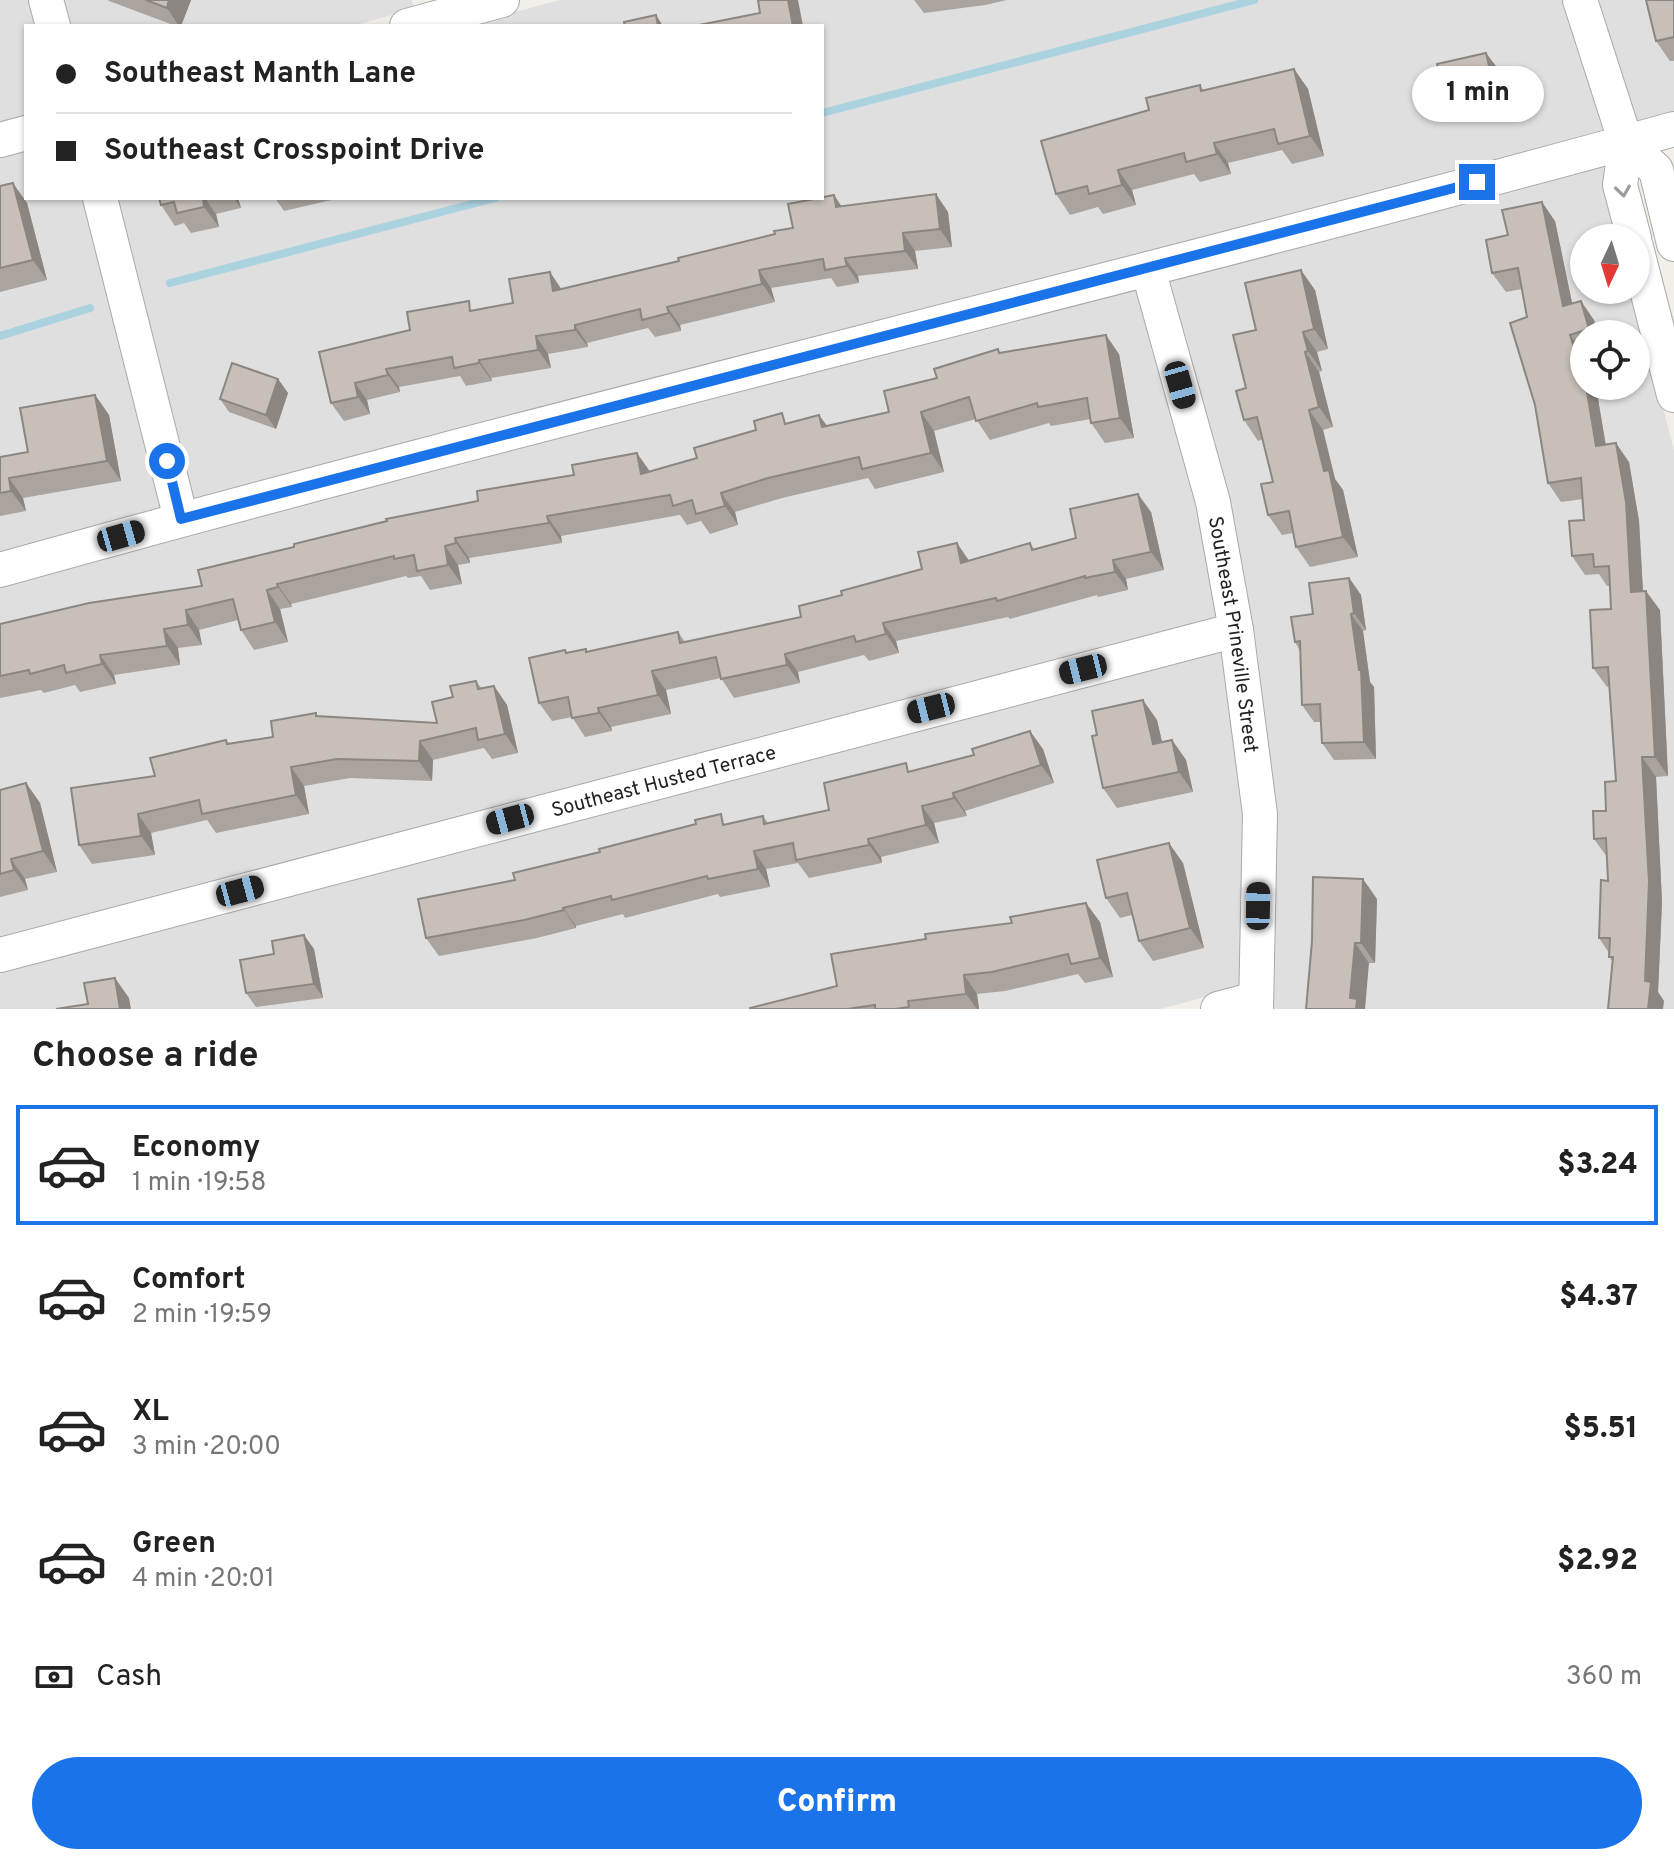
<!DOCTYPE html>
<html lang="en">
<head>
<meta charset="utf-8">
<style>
  body { margin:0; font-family:Overpass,sans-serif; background:#f6f6f6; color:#222; height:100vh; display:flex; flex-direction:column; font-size:30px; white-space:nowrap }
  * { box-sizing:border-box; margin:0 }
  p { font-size:26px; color:#767676 }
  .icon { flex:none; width:44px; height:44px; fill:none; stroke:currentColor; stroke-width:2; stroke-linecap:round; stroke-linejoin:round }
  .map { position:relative; height:1009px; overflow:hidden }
  .panel { display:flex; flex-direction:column; background:#fff; flex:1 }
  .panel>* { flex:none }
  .hud { position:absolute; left:24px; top:24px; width:800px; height:176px; border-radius:0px; box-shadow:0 2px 6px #0004; display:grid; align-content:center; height:176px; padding:0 32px; background:#fff }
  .needle { width:52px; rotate:184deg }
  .fabs { position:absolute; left:1570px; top:224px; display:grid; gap:16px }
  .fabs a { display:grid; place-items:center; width:80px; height:80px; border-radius:50%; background:#fff; box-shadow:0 2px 6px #0004; font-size:40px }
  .end { position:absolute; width:36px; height:36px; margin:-18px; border:10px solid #1a73e8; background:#fff; box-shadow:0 0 0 4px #fff }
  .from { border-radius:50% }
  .bubble { position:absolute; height:56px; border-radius:28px; background:#fff; box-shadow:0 2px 6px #0004; font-size:26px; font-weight:800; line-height:56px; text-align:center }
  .car { position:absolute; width:24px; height:48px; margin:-24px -12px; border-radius:10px; box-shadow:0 0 6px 2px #0007; background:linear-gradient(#222 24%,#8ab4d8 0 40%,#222 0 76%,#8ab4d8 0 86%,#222 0) }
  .hud b { display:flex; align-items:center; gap:28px; height:76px; font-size:30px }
  .hud b+b { border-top:2px solid #e0e0e0 }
  .hud i { width:20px; height:20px; background:#222 }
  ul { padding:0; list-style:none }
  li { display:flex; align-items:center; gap:24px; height:120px; margin:0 16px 12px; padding:0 16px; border:4px solid transparent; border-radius:0px }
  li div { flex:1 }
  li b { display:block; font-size:30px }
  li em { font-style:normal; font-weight:800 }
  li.current { border-color:#1a73e8 }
  li>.icon { width:72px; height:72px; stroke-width:1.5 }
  h2 { padding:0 32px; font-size:36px; line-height:96px }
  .pay { display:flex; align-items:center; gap:20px; height:88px; padding:0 32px; font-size:30px }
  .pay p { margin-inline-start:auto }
  .button { display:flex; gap:16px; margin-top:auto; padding:16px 32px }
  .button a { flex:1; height:92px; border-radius:48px; background:#1a73e8; color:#fff; font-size:32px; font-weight:800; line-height:92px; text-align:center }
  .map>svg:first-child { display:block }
  .residential { fill:#e0dfdf; fill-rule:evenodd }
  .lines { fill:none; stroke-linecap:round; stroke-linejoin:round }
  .stream { stroke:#aad3df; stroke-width:8 }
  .minor-casing { stroke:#a9a9a9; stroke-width:36 }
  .minor { stroke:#fff; stroke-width:34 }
  .wall { fill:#aba49e }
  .shaded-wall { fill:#8b8681 }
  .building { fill:#c7bfb8; stroke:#8b8681; stroke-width:2 }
  .oneway { stroke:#9c9c9c }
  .route { stroke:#1a73e8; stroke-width:10 }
  .labels { text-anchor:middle; stroke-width:6; stroke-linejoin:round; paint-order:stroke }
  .street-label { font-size:20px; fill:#222; stroke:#fff }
</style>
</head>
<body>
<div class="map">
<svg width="1674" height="1009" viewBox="0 0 1674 1009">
  <rect width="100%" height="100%" fill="#f2efe9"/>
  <!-- residential -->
  <g class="residential">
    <polygon points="0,0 32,0 39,26 26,26 26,117 0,124"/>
    <polygon points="60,0 412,0 414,9 352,26 68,26"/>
    <polygon points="560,0 1566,0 1608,132 191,501 115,198 822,198 822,26 463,26"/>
    <polygon points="1595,0 1674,0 1674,114 1635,125"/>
    <polygon points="26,149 26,198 86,198 165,508 0,554 0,156"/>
    <path d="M1610,162L1620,238H1584V290H1633L1674,450V1009H1272L1273,814L1165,280ZM1584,334H1636V386H1584Z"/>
    <polygon points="1138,287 1200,505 1220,618 0,939 0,586 185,534"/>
    <polygon points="1224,648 1246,815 1243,987 1160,1009 0,1009 0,970"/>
  </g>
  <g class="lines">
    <!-- stream -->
    <g class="stream">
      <polyline points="822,113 1254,0"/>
      <polyline points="170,283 495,198"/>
      <polyline points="0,336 90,308"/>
    </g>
    <defs>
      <g id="minor">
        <polyline points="46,0 53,26"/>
        <polyline points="1580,0 1626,143 1620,185 1634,238"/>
        <polyline points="407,26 502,0"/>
        <polyline points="0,140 26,133"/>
        <polyline points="1626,143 1656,170 1674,244"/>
        <polyline points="100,198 181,519"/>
        <polyline points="1636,247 1674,395"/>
        <path id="s1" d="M1148,269L1213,502L1236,630L1260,814L1256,1009"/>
        <path d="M0,570C556,414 1118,283 1674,129"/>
        <path id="s2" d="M0,955L1236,630"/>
        <polyline points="1218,1009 1256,999"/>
      </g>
    </defs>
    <!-- minor casing -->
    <use href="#minor" class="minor-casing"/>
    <!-- minor -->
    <use href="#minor" class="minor"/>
  </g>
  <!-- wall -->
  <g class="wall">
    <polygon points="108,0 191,0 181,26 176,26 109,1"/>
    <polygon points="914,0 1007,0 985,5 924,13"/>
    <polygon points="1674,0 1674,61 1670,61 1656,41"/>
    <polygon points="1496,66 1505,106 1477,112 1473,106 1454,110 1444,97"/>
    <polygon points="1294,69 1308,89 1324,156 1292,164 1282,150 1228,163 1231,174 1200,182 1194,174 1132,190 1136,205 1103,214 1098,207 1070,215 1056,194 1149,110 1200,85 1204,91"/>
    <polygon points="0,186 27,203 47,280 0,292"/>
    <polygon points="834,195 841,206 948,212 952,247 915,251 918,269 858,276 859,283 837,287 831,278 771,288 775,302 680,325 681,331 655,337 648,328 587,343 588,347 548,354 551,368 491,378 492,381 466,386 460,376 399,387 400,392 367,400 370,414 344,421 331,403 410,330 475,310 513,303 562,289 679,261 775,234 793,228"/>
    <polygon points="159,198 238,198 241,208 216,214 219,227 191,233 184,223 175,226 161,205"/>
    <polygon points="275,198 340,198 284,211"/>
    <polygon points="1555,221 1572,304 1594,320 1598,334 1584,334 1584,386 1594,386 1598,399 1606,445 1629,462 1639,521 1643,591 1660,610 1668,776 1656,777 1662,902 1658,992 1664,1001 1613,962 1609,957 1609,953 1599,938 1608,881 1607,857 1594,839 1616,781 1609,687 1607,687 1593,668 1611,609 1610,586 1607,586 1599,574 1585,575 1572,556 1584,520 1583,499 1561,502 1548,483 1527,317 1522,289 1506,292 1492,273 1508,235"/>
    <polygon points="1315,290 1328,349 1317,352 1322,371 1319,372 1333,427 1323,430 1335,479 1343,490 1358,557 1310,567 1296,547 1293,533 1282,535 1268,515 1273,482 1263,439 1258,441 1244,420 1246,388 1256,330"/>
    <polygon points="1000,353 1119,354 1134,438 1105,443 1091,423 1091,419 1051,426 1049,423 990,440 976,419 934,431 944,472 875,489 868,478 782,498 735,512 738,525 710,534 701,521 687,525 680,515 561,536 562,543 469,558 470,563 458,565 462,584 430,590 421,576 408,578 406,576 291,604 292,607 280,609 288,642 254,650 241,630 238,620 199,630 202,645 178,648 180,665 114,675 116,684 80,692 75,685 44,693 41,690 0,698 0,624 202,586 650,471 697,458 788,423 827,426 889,412 937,378"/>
    <polygon points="278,379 288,393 276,429 229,412 220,399"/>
    <polygon points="95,395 109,415 121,481 23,498 26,511 0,516 0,457 28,452"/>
    <polygon points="1151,512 1164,570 1126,579 1128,590 1098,597 1097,595 1010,619 1008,617 896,641 899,653 869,661 864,655 798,672 800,683 734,698 721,678 666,690 671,714 611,727 612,731 585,737 572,717 552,721 539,703 565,650 567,653 588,652 678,632 685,642 801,617 969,560 1030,543 1034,549 1076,538"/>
    <polygon points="1349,578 1361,595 1366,630 1363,631 1370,682 1374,687 1376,759 1334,760 1322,743 1321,722 1314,722 1302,705 1300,651 1295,642"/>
    <polygon points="476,681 482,689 494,686 507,705 518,753 492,759 484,748 433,760 432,781 350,778 304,786 309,814 216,833 207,820 151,833 155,855 92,864 79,845 155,776 226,740 229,744 273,737 316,713 318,716 437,723 453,697"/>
    <polygon points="1157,720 1162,742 1172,740 1186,760 1193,792 1117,808 1103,788"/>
    <polygon points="1043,749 1054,783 965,811 967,816 934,823 939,843 881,857 882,863 809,878 798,863 766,869 770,887 720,897 718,894 625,918 623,914 576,926 576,928 537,938 439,956 426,938 515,880 727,824 763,816 768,823 829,810 911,771"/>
    <polygon points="26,783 40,803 57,872 25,879 28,890 0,897 0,790"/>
    <polygon points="1183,863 1204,948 1153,961 1139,941 1132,915 1120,918 1106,898"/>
    <polygon points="1377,899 1375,963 1369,963 1306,1009"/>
    <polygon points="1100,922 1113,977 1085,983 1078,974 1005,991 977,994 979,1009 750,1009"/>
    <polygon points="314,949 323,998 256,1007 246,993 274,954"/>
  </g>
  <!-- shaded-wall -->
  <g class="shaded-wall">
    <polygon points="169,0 191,0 181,26 179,26 167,8"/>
    <polygon points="788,0 798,0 803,26 793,26"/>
    <polygon points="656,15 663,26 658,26"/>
    <polygon points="1486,53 1496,66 1505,106 1495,92"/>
    <polygon points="1294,69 1308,89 1324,156 1310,136"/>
    <polygon points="1214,143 1228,163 1231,174 1217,154"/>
    <polygon points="1118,170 1132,190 1136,205 1122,185"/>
    <polygon points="13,183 27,203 47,280 33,260"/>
    <polygon points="936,194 948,212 952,247 940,229"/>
    <polygon points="834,195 846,213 836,207"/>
    <polygon points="203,198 205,198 216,214 219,227 204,207"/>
    <polygon points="234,198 238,198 241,208"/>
    <polygon points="1542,202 1555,221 1577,326 1563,306"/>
    <polygon points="903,233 915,251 918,269 905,251"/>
    <polygon points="845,258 858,276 859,283 847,266"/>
    <polygon points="759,270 771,288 775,302 762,284"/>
    <polygon points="1301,270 1315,290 1328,349 1314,329"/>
    <polygon points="550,272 562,290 553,291"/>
    <polygon points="1581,301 1594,320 1598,334 1592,334 1589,329"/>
    <polygon points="667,307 680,325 681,331 669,313"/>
    <polygon points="575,325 587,343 588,347 575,330"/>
    <polygon points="1303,332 1317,352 1322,371 1308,351"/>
    <polygon points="1106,335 1119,354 1134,438 1120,418"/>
    <polygon points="1570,335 1584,354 1584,378"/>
    <polygon points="536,336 548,354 551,368 538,350"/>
    <polygon points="1305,352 1319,372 1333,427 1319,407"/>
    <polygon points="479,360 491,378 492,381 479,363"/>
    <polygon points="386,369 399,387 400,392 388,375"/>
    <polygon points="278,379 288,393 276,429 266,415"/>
    <polygon points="355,383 367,400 370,414 358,397"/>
    <polygon points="1586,386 1594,386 1598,399 1609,466 1596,446"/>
    <polygon points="95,395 109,415 121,481 107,461"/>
    <polygon points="1309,410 1323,430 1335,479 1343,490 1358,557 1343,537 1324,471"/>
    <polygon points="921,412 934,431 944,472 931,453"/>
    <polygon points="819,415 833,434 822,427"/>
    <polygon points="1616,443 1629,462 1639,521 1644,611 1631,592"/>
    <polygon points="637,453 651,473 641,474"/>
    <polygon points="9,478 23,498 26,511 11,491"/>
    <polygon points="721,493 735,512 738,525 725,506"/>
    <polygon points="1138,494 1151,512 1164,570 1151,552"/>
    <polygon points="547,516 561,536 562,543 549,523"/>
    <polygon points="455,538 469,558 470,563 456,543"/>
    <polygon points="957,543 970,562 961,563"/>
    <polygon points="445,546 458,565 462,584 448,565"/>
    <polygon points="1113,560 1126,579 1128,590 1115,572"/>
    <polygon points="1349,578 1361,595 1366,630 1354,613"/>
    <polygon points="277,584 291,604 292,607 278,587"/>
    <polygon points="267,590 280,609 288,642 275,622"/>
    <polygon points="1646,591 1660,610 1668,776 1655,757"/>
    <polygon points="186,610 199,630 202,645 188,625"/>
    <polygon points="1351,614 1363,631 1370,682 1374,687 1376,759 1364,742 1359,670"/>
    <polygon points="883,623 896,641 899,653 886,634"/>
    <polygon points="164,629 178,648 180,665 167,646"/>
    <polygon points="785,654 798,672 800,683 787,665"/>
    <polygon points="100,655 114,675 116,684 102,664"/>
    <polygon points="652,671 666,690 671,714 658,695"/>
    <polygon points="494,686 507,705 518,753 505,734"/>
    <polygon points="1143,700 1157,720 1167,764 1153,744"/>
    <polygon points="598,708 611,727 612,731 599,713"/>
    <polygon points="1030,731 1043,749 1054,783 1041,765"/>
    <polygon points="1172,740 1186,760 1193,792 1179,772"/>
    <polygon points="420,741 433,760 432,781 419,761"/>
    <polygon points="1642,757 1656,777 1662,902 1658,992 1664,1001 1663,1009 1648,1009 1645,981"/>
    <polygon points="291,767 304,786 309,814 296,795"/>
    <polygon points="26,783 40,803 57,872 43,851"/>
    <polygon points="953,793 965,811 967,816 954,798"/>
    <polygon points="922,806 934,823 939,843 926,825"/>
    <polygon points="138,814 151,833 155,855 141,836"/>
    <polygon points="868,839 881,857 882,863 869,845"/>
    <polygon points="1169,843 1183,863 1204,948 1190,928"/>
    <polygon points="754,851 766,869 770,887 758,869"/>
    <polygon points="11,859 25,879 28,890 14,870"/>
    <polygon points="1363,879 1377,899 1375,963 1361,943"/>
    <polygon points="1086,903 1100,922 1113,977 1100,958"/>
    <polygon points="563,908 576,926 576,928 564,910"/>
    <polygon points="304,935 314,949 323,998 314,984"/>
    <polygon points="1355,943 1369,963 1365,1009 1356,1009 1350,998"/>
    <polygon points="964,975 977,994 979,1009 977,1009 966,994"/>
    <polygon points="115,978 129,998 131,1009 120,1009"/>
  </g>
  <!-- building -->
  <g class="building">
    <polygon points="146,0 169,0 167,8"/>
    <polygon points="758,0 788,0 793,26 694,26 760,13"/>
    <polygon points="1646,0 1674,0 1674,37 1656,41"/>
    <polygon points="656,15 658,26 625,26 624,22"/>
    <polygon points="1486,53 1495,92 1467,98 1466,92 1444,97 1437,64"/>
    <polygon points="1294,69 1310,136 1278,144 1274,129 1214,143 1217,154 1186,162 1184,153 1118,170 1122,185 1089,194 1087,186 1056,194 1041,141 1149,110 1146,98 1200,85 1201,91"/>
    <polygon points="13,183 33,260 0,268 0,186"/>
    <polygon points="936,194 940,229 903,233 905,251 845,258 847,266 825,270 823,259 759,270 762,284 667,307 669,313 642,320 640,309 575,325 575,330 536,336 538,350 479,360 479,363 454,368 452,357 386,369 388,375 355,383 358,397 331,403 319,352 410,330 407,312 469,301 470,311 513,303 509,279 550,272 553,291 679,261 678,258 775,234 774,231 793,228 788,204 834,195 836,207"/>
    <polygon points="159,198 203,198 204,207 177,213 174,202 161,205"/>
    <polygon points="1542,202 1563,306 1581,301 1589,329 1570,335 1584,378 1584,386 1586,386 1596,446 1616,443 1626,502 1631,592 1646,591 1655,757 1642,757 1649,882 1645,981 1651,982 1648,1009 1608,1009 1613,957 1609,957 1610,938 1599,938 1601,880 1608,881 1606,838 1594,839 1593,811 1606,811 1605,782 1616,781 1608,667 1593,668 1590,610 1611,609 1609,566 1594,567 1593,554 1572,556 1569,521 1584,520 1581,478 1548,483 1535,405 1510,323 1527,317 1518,268 1492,273 1486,240 1508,235 1502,210"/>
    <polygon points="1301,270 1314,329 1303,332 1308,351 1305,352 1319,407 1309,410 1324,471 1329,470 1343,537 1296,547 1289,511 1268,515 1261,484 1273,482 1257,417 1244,420 1236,391 1246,388 1233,335 1256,330 1245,283"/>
    <polygon points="1106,335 1120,418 1091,423 1087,398 1038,407 1037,403 976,421 969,397 921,412 931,453 862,469 859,457 768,478 721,493 725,506 696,514 692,500 673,506 670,495 547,516 549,523 455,538 456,543 445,546 448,565 417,571 414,555 394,559 394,556 277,584 278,587 267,590 275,622 241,630 233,599 186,610 188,625 164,629 167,646 100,655 102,664 66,673 64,665 30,674 29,670 0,676 0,624 89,603 202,586 198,570 294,547 294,544 387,521 386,519 478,501 477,491 574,475 572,465 637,453 641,474 697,458 694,448 756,430 754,421 782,413 785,424 819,415 822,427 889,412 884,391 937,378 934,369 998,349 999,353"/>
    <polygon points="232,363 278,379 266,415 220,399"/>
    <polygon points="95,395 107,461 9,478 11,491 0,493 0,457 28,452 20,408"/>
    <polygon points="1138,494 1151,552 1113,560 1115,572 1085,578 1085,576 997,601 996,598 883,623 886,634 856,642 854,636 785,654 787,665 721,679 716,657 652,671 658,695 598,708 599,713 572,718 568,697 539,703 529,658 565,650 566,653 586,649 586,652 678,632 680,643 801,617 799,606 842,595 841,591 922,569 918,552 957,543 961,563 1030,543 1032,550 1076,538 1070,509"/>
    <polygon points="1349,578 1354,613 1351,614 1359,670 1361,670 1364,742 1322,743 1320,704 1302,705 1300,641 1295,642 1291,617 1313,614 1309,583"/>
    <polygon points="476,681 478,689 494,686 505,734 478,740 476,728 420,741 419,761 337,759 291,767 296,795 202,814 199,800 138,814 141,836 79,845 71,788 155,776 150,758 226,740 227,744 273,737 271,721 316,713 316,716 437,723 432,702 453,697 450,686"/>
    <polygon points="1143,700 1153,744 1172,740 1179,772 1103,788 1092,736 1097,735 1092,711"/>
    <polygon points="1030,731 1041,765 953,793 954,798 922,806 926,825 868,839 869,845 796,860 793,843 754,851 758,869 708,879 707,876 612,900 611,896 563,908 564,910 524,920 426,938 418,899 515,880 513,873 600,852 599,849 696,824 695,820 721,814 723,825 763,816 764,824 829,810 824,783 906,763 908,772 974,755 972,749"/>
    <polygon points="26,783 43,851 11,859 14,870 0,874 0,790"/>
    <polygon points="1169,843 1190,928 1139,941 1127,893 1106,898 1097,860"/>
    <polygon points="1313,877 1363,879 1361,943 1355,943 1350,998 1357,999 1356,1009 1306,1009 1312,941"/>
    <polygon points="1086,903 1100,958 1071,964 1068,954 992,972 964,975 966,994 908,1001 909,1007 895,1009 875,1009 875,1005 847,1009 750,1009 750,1008 837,986 831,954 926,939 925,934 1012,923 1010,917"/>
    <polygon points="304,935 314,984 246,993 240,960 274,954 272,941"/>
    <polygon points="115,978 120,1009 56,1009 88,1004 84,983"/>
  </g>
  <!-- one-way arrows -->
  <defs><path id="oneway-chevron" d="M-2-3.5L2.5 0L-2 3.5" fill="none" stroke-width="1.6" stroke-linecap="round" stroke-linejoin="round" transform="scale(2)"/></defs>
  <use class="oneway" href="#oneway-chevron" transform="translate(1623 191) rotate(82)"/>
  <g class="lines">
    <!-- route -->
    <polyline class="route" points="167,461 181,519 1477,182"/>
  </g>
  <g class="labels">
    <!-- street labels -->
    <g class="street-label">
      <text dy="7" stroke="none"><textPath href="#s1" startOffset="376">Southeast Prineville Street</textPath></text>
      <text dy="7" stroke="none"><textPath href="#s2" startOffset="686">Southeast Husted Terrace</textPath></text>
    </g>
  </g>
</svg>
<div class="fabs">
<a><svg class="needle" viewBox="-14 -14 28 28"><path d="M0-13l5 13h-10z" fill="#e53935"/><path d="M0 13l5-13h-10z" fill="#767676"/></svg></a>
<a><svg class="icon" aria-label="locate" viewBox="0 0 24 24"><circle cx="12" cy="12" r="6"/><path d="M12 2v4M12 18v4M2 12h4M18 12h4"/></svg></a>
</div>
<i class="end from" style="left:167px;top:461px"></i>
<i class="end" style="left:1477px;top:182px"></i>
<div class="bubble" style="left:1412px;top:66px;width:132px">1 min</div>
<i class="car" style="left:1180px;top:385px;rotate:164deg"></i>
<i class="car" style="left:121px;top:536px;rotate:74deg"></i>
<i class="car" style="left:1083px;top:669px;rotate:256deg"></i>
<i class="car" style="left:931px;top:708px;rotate:256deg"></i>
<i class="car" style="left:510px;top:819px;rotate:255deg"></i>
<i class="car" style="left:240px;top:891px;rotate:75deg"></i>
<i class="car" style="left:1258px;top:906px;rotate:1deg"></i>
<div class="hud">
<b><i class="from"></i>Southeast Manth Lane</b>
<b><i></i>Southeast Crosspoint Drive</b>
</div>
</div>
<section class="panel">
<h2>Choose a ride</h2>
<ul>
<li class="current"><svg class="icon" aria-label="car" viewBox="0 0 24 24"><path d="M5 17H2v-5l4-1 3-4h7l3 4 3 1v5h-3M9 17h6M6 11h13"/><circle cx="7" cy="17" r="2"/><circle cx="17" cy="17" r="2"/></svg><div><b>Economy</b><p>1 min · 19:58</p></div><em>$3.24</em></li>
<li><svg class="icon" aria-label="car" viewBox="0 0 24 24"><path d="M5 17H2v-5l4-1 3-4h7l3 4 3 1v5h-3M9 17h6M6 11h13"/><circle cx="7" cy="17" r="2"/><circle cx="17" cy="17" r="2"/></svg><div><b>Comfort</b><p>2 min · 19:59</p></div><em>$4.37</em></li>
<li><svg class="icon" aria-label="car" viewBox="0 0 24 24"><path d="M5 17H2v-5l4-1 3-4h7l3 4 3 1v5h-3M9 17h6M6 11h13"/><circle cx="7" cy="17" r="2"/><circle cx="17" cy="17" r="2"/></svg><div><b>XL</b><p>3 min · 20:00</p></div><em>$5.51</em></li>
<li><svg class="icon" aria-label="car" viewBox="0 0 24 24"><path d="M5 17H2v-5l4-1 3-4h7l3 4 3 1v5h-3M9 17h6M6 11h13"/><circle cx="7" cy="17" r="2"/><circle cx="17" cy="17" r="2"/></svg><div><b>Green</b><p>4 min · 20:01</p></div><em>$2.92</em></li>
</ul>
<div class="pay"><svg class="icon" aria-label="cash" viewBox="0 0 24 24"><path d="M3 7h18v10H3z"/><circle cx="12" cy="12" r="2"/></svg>Cash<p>360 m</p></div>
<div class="button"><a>Confirm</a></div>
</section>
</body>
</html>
